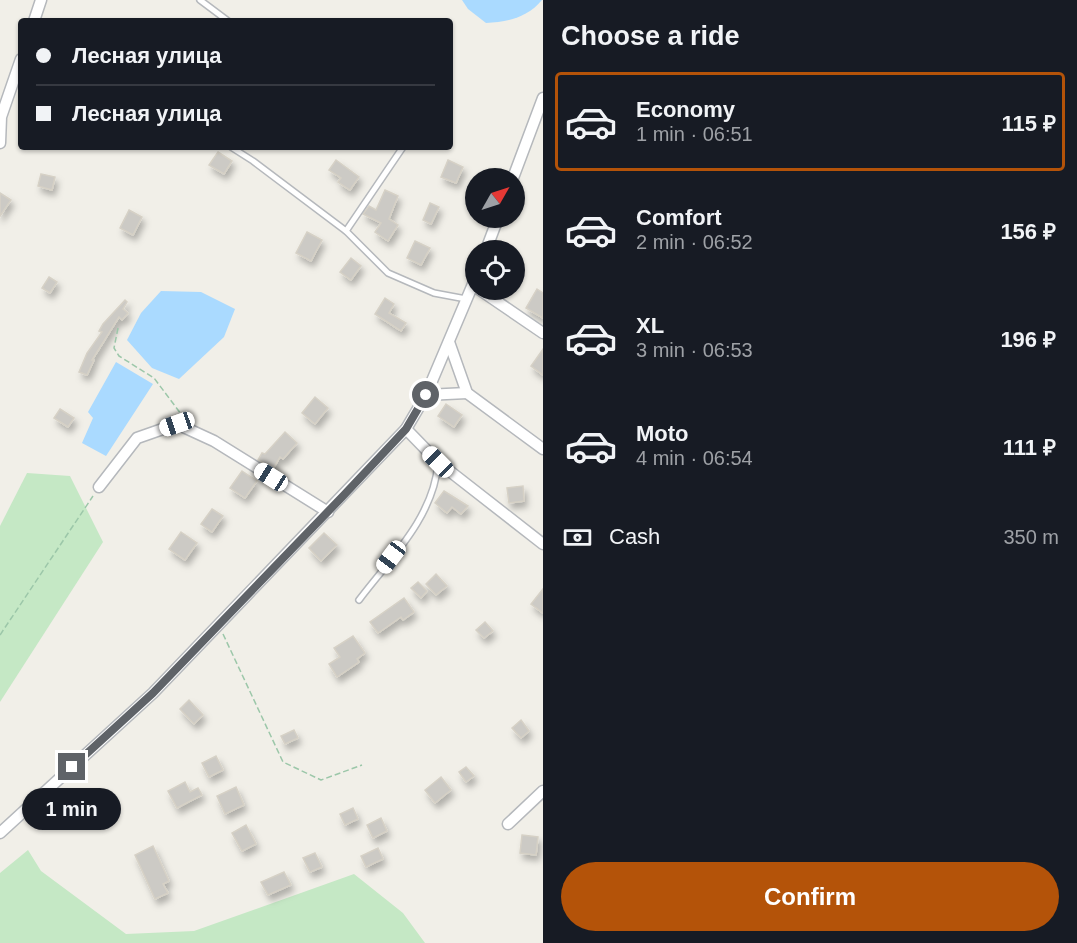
<!DOCTYPE html>
<html lang="en">
<head>
<meta charset="utf-8">
<style>
  body { margin:0; font-family:Arial,sans-serif; background:#20242c; color:#f1f3f6; height:100vh; display:flex; flex-direction:column; font-size:22px; white-space:nowrap }
  * { box-sizing:border-box; margin:0 }
  p { font-size:20px; color:#9ea1a6 }
  .icon { flex:none; width:33px; height:33px; fill:none; stroke:currentColor; stroke-width:2; stroke-linecap:round; stroke-linejoin:round }
  .map { position:relative; flex:1; overflow:hidden }
  .drawer { display:flex; flex-direction:column; background:#171b24; width:534px }
  .drawer>* { flex:none }
  .top-card { position:absolute; left:18px; top:18px; width:435px; height:132px; border-radius:6px; box-shadow:0 2px 4px #0004; display:grid; align-content:center; height:132px; padding:0 18px; background:#171b24 }
  .needle { width:39px; rotate:51deg }
  .tools { position:absolute; left:465px; top:168px; display:grid; gap:12px }
  .tools a { display:grid; place-items:center; width:60px; height:60px; border-radius:50%; background:#171b24; box-shadow:0 2px 4px #0004; font-size:30px }
  .end { position:absolute; width:27px; height:27px; margin:-14px; border:8px solid #5f6368; background:#fff; box-shadow:0 0 0 3px #fff }
  .from { border-radius:50% }
  .bubble { position:absolute; height:42px; border-radius:21px; background:#171b24; box-shadow:0 2px 4px #0004; font-size:20px; font-weight:800; line-height:42px; text-align:center }
  .car { position:absolute; width:18px; height:36px; margin:-18px -9px; border-radius:8px; box-shadow:0 0 4px 2px #0007; background:linear-gradient(#fff 24%,#345 0 40%,#fff 0 76%,#345 0 86%,#fff 0) }
  .top-card b { display:flex; align-items:center; gap:21px; height:57px; font-size:22px }
  .top-card b+b { border-top:2px solid #363941 }
  .top-card i { width:15px; height:15px; background:#f1f3f6 }
  ul { padding:0; list-style:none }
  li { display:flex; align-items:center; gap:18px; height:99px; margin:0 12px 9px; padding:0 6px; border:3px solid transparent; border-radius:6px }
  li div { flex:1 }
  li b { display:block; font-size:22px }
  li em { font-style:normal; font-weight:800 }
  li.on { border-color:#b45309 }
  li>.icon { width:54px; height:54px; stroke-width:1.5 }
  h2 { padding:0 18px; font-size:27px; line-height:72px }
  .pay { display:flex; align-items:center; gap:15px; height:66px; padding:0 18px; font-size:22px }
  .pay p { margin-inline-start:auto }
  .cta { display:flex; gap:12px; margin-top:auto; padding:12px 18px }
  .cta a { flex:1; height:69px; border-radius:36px; background:#b45309; color:#fff; font-size:24px; font-weight:800; line-height:69px; text-align:center }
  main { display:flex; flex:1; min-height:0 }
  .map>svg:first-child { display:block }
  .green { fill:#c5e8c5 }
  .water { fill:#aadaff }
  .building { fill:#cccac5; stroke:#d6d1c6; stroke-width:1.5; filter:url(#shadow) }
  .lines { fill:none; stroke-linecap:round; stroke-linejoin:round }
  .service-casing { stroke:#b5b8bc; stroke-width:8 }
  .minor-casing { stroke:#b5b8bc; stroke-width:13 }
  .path { stroke:#9cc7a9; stroke-width:1.5; stroke-dasharray:6 3; stroke-linecap:butt }
  .service { stroke:#fff; stroke-width:5 }
  .minor { stroke:#fff; stroke-width:10 }
  .route { stroke:#5f6368; stroke-width:8 }
</style>
</head>
<body>
<main>
<div class="map">
<svg width="543" height="943" viewBox="0 0 543 943">
  <defs>
    <filter id="shadow"><feDropShadow dx="3" dy="5.5" stdDeviation="3" flood-color="#0004"/></filter>
  </defs>
  <rect width="100%" height="100%" fill="#f1efe8"/>
  <!-- green -->
  <g class="green">
    <polygon points="27,473 70,476 103,542 0,702 0,526"/>
    <polygon points="28,850 41,871 126,934 194,931 354,874 403,913 425,943 0,943 0,873"/>
  </g>
  <!-- water -->
  <g class="water">
    <path d="M462,0H542C527,18 507,22 486,23L468,9Z"/>
    <polygon points="161,291 201,292 235,309 224,337 179,379 152,368 127,340 141,313"/>
    <polygon points="116,362 153,384 106,456 82,443 93,418 88,412"/>
  </g>
  <!-- building -->
  <g class="building">
    <polygon points="218,152 232,161 224,174 209,165"/>
    <polygon points="336,160 359,177 350,190 338,182 341,178 329,170"/>
    <polygon points="448,160 463,167 456,183 441,177"/>
    <polygon points="41,174 55,177 52,190 38,186"/>
    <polygon points="385,190 398,196 389,219 398,225 388,241 375,232 381,223 363,214 369,206 376,210"/>
    <polygon points="0,193 11,200 0,216"/>
    <polygon points="430,203 439,207 431,224 423,220"/>
    <polygon points="129,210 142,217 133,235 120,228"/>
    <polygon points="307,232 322,240 311,261 296,253"/>
    <polygon points="415,241 430,248 421,265 407,258"/>
    <polygon points="351,258 361,266 351,280 340,272"/>
    <polygon points="49,277 57,282 50,293 42,288"/>
    <polygon points="537,289 543,293 543,318 526,308"/>
    <polygon points="385,298 394,304 389,313 406,323 401,331 375,314"/>
    <polygon points="125,300 127,302 123,309 128,313 122,320 119,317 92,360 94,360 87,375 79,372 87,353 102,332 99,331 103,324"/>
    <polygon points="543,349 543,375 531,366"/>
    <polygon points="315,397 328,408 315,424 302,413"/>
    <polygon points="446,404 462,415 454,427 438,416"/>
    <polygon points="60,409 74,418 68,427 54,418"/>
    <polygon points="285,432 297,443 283,459 280,457 273,469 258,460 262,453 265,454"/>
    <polygon points="242,471 257,481 245,498 230,488"/>
    <polygon points="523,486 524,501 509,503 507,488"/>
    <polygon points="444,491 468,506 461,514 452,507 447,513 435,503"/>
    <polygon points="212,509 223,516 212,532 201,524"/>
    <polygon points="181,532 197,543 185,560 169,549"/>
    <polygon points="324,533 337,545 321,561 309,548"/>
    <polygon points="436,574 447,586 436,595 426,584"/>
    <polygon points="418,582 427,591 421,598 411,588"/>
    <polygon points="543,589 543,613 531,604"/>
    <polygon points="404,598 414,612 403,620 401,617 378,633 370,622"/>
    <polygon points="485,622 493,631 484,638 476,630"/>
    <polygon points="353,636 365,653 357,659 359,662 337,677 329,664 340,657 334,648"/>
    <polygon points="189,700 203,715 194,724 180,709"/>
    <polygon points="521,720 529,731 521,738 512,728"/>
    <polygon points="294,730 298,738 285,744 281,736"/>
    <polygon points="216,756 223,770 209,777 202,763"/>
    <polygon points="466,767 474,776 466,782 459,772"/>
    <polygon points="441,777 451,790 435,803 425,790"/>
    <polygon points="185,782 190,792 198,788 202,795 177,808 168,791"/>
    <polygon points="236,787 244,805 225,814 217,796"/>
    <polygon points="353,808 358,819 345,825 340,814"/>
    <polygon points="381,818 387,831 373,838 367,825"/>
    <polygon points="246,825 256,844 242,851 232,833"/>
    <polygon points="522,835 538,837 536,855 520,853"/>
    <polygon points="153,846 169,881 163,884 168,893 155,899 135,855"/>
    <polygon points="378,848 383,859 366,867 361,856"/>
    <polygon points="315,853 322,867 310,872 303,858"/>
    <polygon points="284,872 291,885 268,895 261,882"/>
  </g>
  <g class="lines">
    <defs>
      <g id="service">
        <polyline points="200,0 228,21"/>
        <polyline points="231,147 253,161 346,231 388,273 434,293 466,299"/>
        <polyline points="346,231 403,147"/>
        <path d="M359,600C390,559 433,518 438,464"/>
      </g>
      <g id="minor">
        <polyline points="34,21 41,0"/>
        <polyline points="0,143 1,117 21,59"/>
        <polyline points="513,178 543,98"/>
        <polyline points="486,250 498,218"/>
        <polyline points="480,290 543,333"/>
        <polyline points="449,342 467,393 543,449"/>
        <polyline points="426,395 467,393"/>
        <polyline points="406,429 438,462 543,544"/>
        <polyline points="99,487 137,438 177,424 214,441 328,512"/>
        <polyline points="508,824 543,791"/>
        <polyline points="0,833 153,693 406,429 426,395 476,277"/>
      </g>
    </defs>
    <!-- service casing -->
    <use href="#service" class="service-casing"/>
    <!-- minor casing -->
    <use href="#minor" class="minor-casing"/>
    <!-- path -->
    <g class="path">
      <polyline points="118,328 114,348 119,356 154,378 181,414"/>
      <polyline points="223,634 283,762 321,780 362,765"/>
      <polyline points="0,635 93,496"/>
    </g>
    <!-- service -->
    <use href="#service" class="service"/>
    <!-- minor -->
    <use href="#minor" class="minor"/>
  </g>
  <g class="lines">
    <!-- route -->
    <polyline class="route" points="72,767 153,693 343,496 406,429 426,395"/>
  </g>
</svg>
<div class="tools">
<a><svg class="needle" viewBox="-14 -14 28 28"><path d="M0-13l5 13h-10z" fill="#e53935"/><path d="M0 13l5-13h-10z" fill="#9ea1a6"/></svg></a>
<a><svg class="icon" aria-label="locate" viewBox="0 0 24 24"><circle cx="12" cy="12" r="6"/><path d="M12 2v4M12 18v4M2 12h4M18 12h4"/></svg></a>
</div>
<i class="end from" style="left:426px;top:395px"></i>
<i class="end" style="left:72px;top:767px"></i>
<div class="bubble" style="left:22px;top:788px;width:99px">1 min</div>
<i class="car" style="left:177px;top:424px;rotate:251deg"></i>
<i class="car" style="left:438px;top:462px;rotate:315deg"></i>
<i class="car" style="left:271px;top:477px;rotate:302deg"></i>
<i class="car" style="left:391px;top:557px;rotate:217deg"></i>
<div class="top-card">
<b><i class="from"></i>Лесная улица</b>
<b><i></i>Лесная улица</b>
</div>
</div>
<section class="drawer">
<h2>Choose a ride</h2>
<ul>
<li class="on"><svg class="icon" aria-label="car" viewBox="0 0 24 24"><path d="M5 17H2v-5l4-1 3-4h7l3 4 3 1v5h-3M9 17h6M6 11h13"/><circle cx="7" cy="17" r="2"/><circle cx="17" cy="17" r="2"/></svg><div><b>Economy</b><p>1 min · 06:51</p></div><em>115 ₽</em></li>
<li><svg class="icon" aria-label="car" viewBox="0 0 24 24"><path d="M5 17H2v-5l4-1 3-4h7l3 4 3 1v5h-3M9 17h6M6 11h13"/><circle cx="7" cy="17" r="2"/><circle cx="17" cy="17" r="2"/></svg><div><b>Comfort</b><p>2 min · 06:52</p></div><em>156 ₽</em></li>
<li><svg class="icon" aria-label="car" viewBox="0 0 24 24"><path d="M5 17H2v-5l4-1 3-4h7l3 4 3 1v5h-3M9 17h6M6 11h13"/><circle cx="7" cy="17" r="2"/><circle cx="17" cy="17" r="2"/></svg><div><b>XL</b><p>3 min · 06:53</p></div><em>196 ₽</em></li>
<li><svg class="icon" aria-label="car" viewBox="0 0 24 24"><path d="M5 17H2v-5l4-1 3-4h7l3 4 3 1v5h-3M9 17h6M6 11h13"/><circle cx="7" cy="17" r="2"/><circle cx="17" cy="17" r="2"/></svg><div><b>Moto</b><p>4 min · 06:54</p></div><em>111 ₽</em></li>
</ul>
<div class="pay"><svg class="icon" aria-label="cash" viewBox="0 0 24 24"><path d="M3 7h18v10H3z"/><circle cx="12" cy="12" r="2"/></svg>Cash<p>350 m</p></div>
<div class="cta"><a>Confirm</a></div>
</section>
</main>
</body>
</html>
